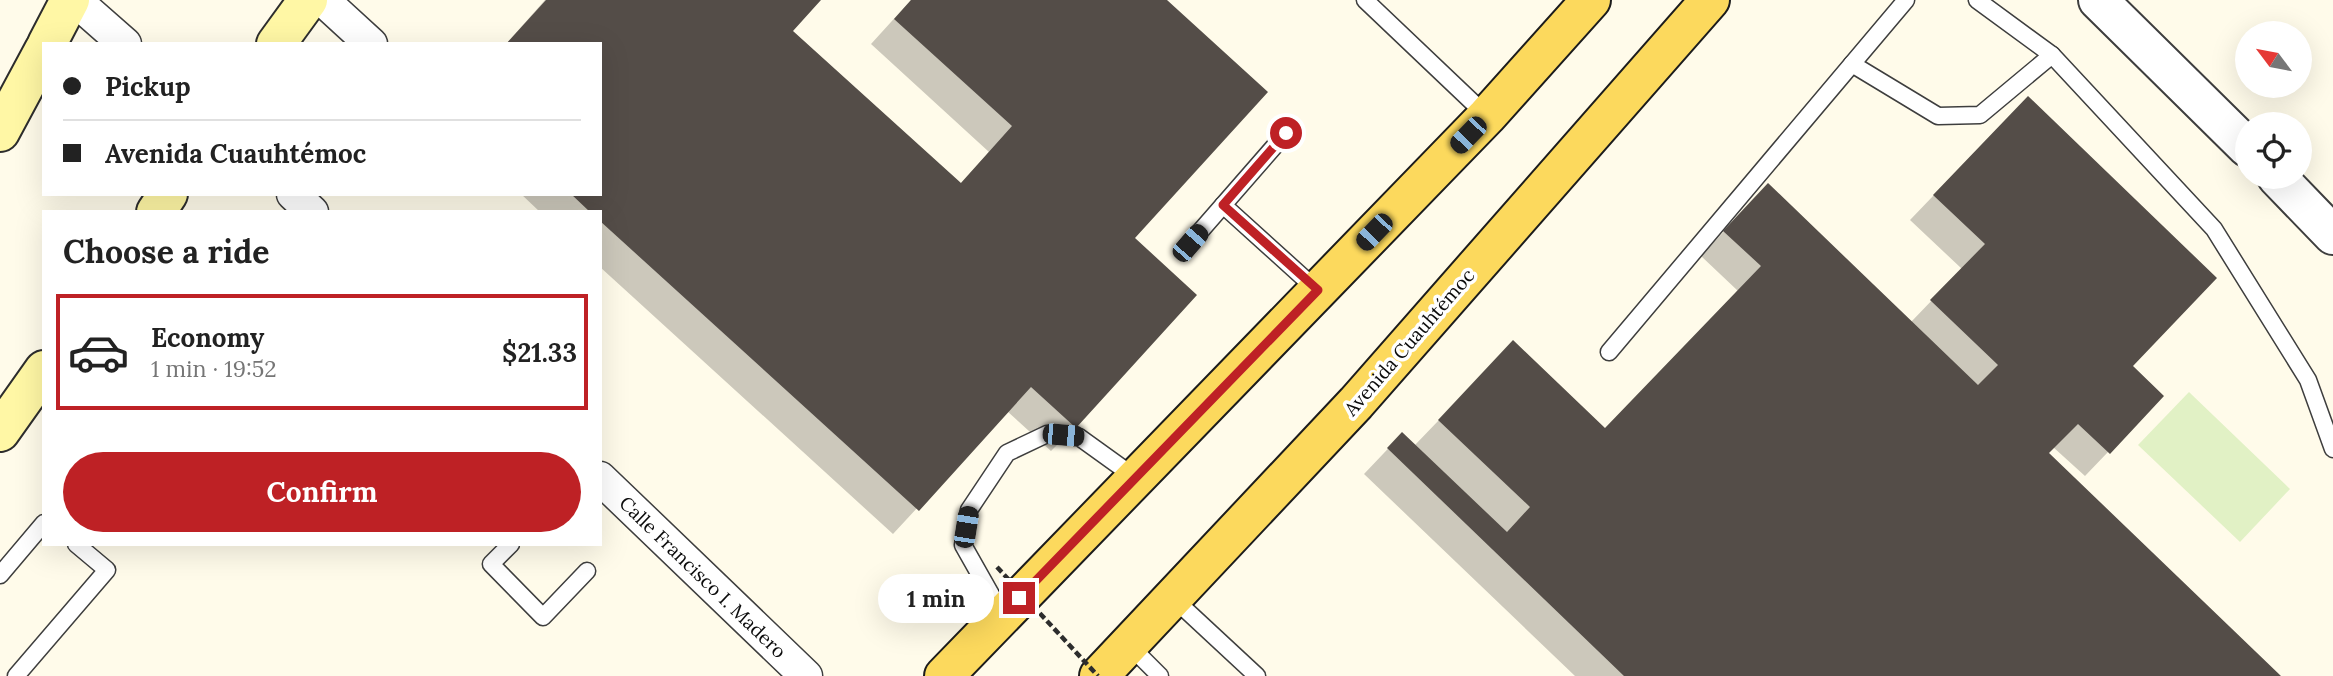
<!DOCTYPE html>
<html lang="en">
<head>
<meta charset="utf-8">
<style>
  body { margin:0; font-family:Lora,serif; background:#f6f6f6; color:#222; height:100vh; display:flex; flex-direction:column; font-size:26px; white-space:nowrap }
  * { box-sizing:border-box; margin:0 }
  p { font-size:23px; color:#767676 }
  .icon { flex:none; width:38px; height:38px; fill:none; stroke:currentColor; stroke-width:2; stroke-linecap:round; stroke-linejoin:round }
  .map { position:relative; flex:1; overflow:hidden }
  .sheet { position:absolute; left:42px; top:210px; width:560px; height:336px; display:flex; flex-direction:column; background:#fff; border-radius:0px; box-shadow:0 7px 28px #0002 }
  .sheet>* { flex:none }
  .hud { position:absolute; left:42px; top:42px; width:560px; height:154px; border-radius:0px; box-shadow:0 7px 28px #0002; display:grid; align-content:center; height:154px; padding:0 21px; background:#fff }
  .needle { width:46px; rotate:302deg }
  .tools { position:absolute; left:2235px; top:21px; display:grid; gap:14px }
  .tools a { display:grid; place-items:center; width:77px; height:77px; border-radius:50%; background:#fff; box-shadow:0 7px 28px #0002; font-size:35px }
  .end { position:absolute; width:32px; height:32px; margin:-16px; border:9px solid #be2125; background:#fff; box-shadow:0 0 0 4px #fff }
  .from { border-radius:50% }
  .bubble { position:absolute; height:49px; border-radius:24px; background:#fff; box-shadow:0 7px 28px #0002; font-size:23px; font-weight:700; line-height:49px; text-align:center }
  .car { position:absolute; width:21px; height:42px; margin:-21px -10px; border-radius:9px; box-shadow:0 0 5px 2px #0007; background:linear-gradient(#222 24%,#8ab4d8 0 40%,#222 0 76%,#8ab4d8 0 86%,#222 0) }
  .hud b { display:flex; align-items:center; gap:24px; height:66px; font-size:26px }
  .hud b+b { border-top:2px solid #e0e0e0 }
  .hud i { width:18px; height:18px; background:#222 }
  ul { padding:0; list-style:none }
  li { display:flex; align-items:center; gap:21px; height:116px; margin:0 14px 10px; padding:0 7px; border:4px solid transparent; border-radius:0px }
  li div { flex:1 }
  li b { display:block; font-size:26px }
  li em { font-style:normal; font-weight:700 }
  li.active { border-color:#be2125 }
  li>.icon { width:63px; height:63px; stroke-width:1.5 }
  h2 { padding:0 21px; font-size:32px; line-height:84px }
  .action { display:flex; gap:14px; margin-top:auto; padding:14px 21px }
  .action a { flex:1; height:80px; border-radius:42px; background:#be2125; color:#fff; font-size:28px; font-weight:700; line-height:80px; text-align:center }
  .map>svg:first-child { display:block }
  .pitch { fill:#e1f1c5 }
  .shadow { fill:#0003 }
  .building { fill:#544d48 }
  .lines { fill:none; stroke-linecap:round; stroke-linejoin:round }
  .service-casing { stroke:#3e3e3e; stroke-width:19 }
  .minor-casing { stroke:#3e3e3e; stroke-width:35 }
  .tertiary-casing { stroke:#3e3e3e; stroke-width:42 }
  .secondary-casing { stroke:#2d2d2d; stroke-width:42 }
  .primary-casing { stroke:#1c1c1c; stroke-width:42 }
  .service { stroke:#fff; stroke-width:16 }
  .minor { stroke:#fff; stroke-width:32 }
  .tertiary { stroke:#fff; stroke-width:38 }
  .secondary { stroke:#fff7a5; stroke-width:38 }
  .primary { stroke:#fcd95d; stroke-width:38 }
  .path-bridge { stroke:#2d2d2d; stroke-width:4.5; stroke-dasharray:7 3.5; stroke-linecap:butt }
  .route { stroke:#be2125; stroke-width:9 }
  .labels { text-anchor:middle; stroke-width:7; stroke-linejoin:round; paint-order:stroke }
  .street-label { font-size:19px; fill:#0b0b0b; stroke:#fff }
</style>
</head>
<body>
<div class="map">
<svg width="2333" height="676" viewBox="0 0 2333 676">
  <rect width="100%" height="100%" fill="#fffbea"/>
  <!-- pitch -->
  <polygon class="pitch" points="2189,392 2290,489 2240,542 2138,445"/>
  <!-- shadow -->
  <g class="shadow">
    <polygon points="545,0 818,0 790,31 959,185 989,152 871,44 911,0 1164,0 1132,239 1075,427 1051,451 1007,411 893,534 600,267 600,212 540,212 521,194 600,194 600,44 506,44"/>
    <polygon points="2004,122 2130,366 2108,452 2085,476 2053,447 2047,453 2279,676 1575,676 1364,474 1402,434 1414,446 1490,367 1605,430 1738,291 1701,256 1744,210 1911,322 1962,269 1910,220"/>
  </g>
  <!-- building -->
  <g class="building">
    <polygon points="546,0 821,0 793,31 961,183 1012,126 894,19 911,0 1167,0 1268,92 1135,238 1197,295 1076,428 1031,387 919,511 600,221 600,212 590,212 571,194 600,194 600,44 506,44"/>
    <polygon points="2028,96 2217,278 2133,366 2164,396 2110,454 2078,424 2049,453 2281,676 1624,676 1387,448 1402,432 1507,532 1530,507 1438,420 1513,340 1605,428 1761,266 1723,231 1768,183 1978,385 1998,365 1930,300 1985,244 1933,195"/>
  </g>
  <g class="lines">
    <defs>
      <g id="service">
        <polyline points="1365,0 1487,116"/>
        <polyline points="1977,0 2052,55 2214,229 2308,380 2333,449"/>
        <polyline points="1852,64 1938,116 1980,115 2052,55"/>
        <polyline points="1223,205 1317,290"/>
        <polyline points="1190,243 1286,133"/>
        <polyline points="1609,352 1906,0"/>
        <polyline points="511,544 491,564 543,617 587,571"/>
        <polyline points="0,575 44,523"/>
        <polyline points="1173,598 1257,676"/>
        <polyline points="1002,614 963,545 969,510 1007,453 1047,434 1079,437 1136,478"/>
        <polyline points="1129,645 1160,676"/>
        <polyline points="16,676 107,570 76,544"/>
      </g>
      <g id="minor">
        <polyline points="75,0 125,44"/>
        <polyline points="323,0 371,44"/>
        <polyline points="293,194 312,212"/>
        <polyline points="600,478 806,676"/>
      </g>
      <g id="tertiary">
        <polyline points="2098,0 2247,147"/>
        <polyline points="2277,177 2333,235"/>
      </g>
      <g id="secondary">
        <polyline points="47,44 70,0"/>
        <polyline points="276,44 308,0"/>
        <polyline points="0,132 44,50"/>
        <polyline points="156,212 168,194"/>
        <polyline points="0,432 44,370"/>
      </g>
      <g id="primary">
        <polyline points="944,676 1487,116 1591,0"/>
        <polyline points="1099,676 1356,403 1710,0"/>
      </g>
    </defs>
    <!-- service casing -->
    <use href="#service" class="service-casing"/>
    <!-- minor casing -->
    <use href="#minor" class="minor-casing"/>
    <!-- tertiary casing -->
    <use href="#tertiary" class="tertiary-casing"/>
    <!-- secondary casing -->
    <use href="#secondary" class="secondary-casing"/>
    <!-- primary casing -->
    <use href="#primary" class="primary-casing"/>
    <!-- service -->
    <use href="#service" class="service"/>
    <!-- minor -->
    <use href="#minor" class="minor"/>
    <!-- tertiary -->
    <use href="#tertiary" class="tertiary"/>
    <!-- secondary -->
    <use href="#secondary" class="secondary"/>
    <!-- primary -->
    <use href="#primary" class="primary"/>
    <!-- path-bridge -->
    <polyline class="path-bridge" points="997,567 1098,676"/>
  </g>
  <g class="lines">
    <!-- route -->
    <polyline class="route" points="1019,598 1318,290 1223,205 1286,133"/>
  </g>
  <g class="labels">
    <!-- street labels -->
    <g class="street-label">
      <text transform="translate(1409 342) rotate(-49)" y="7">Avenida Cuauhtémoc</text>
      <text transform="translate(703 577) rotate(44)" y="7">Calle Francisco I. Madero</text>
    </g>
  </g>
</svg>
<div class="tools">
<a><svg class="needle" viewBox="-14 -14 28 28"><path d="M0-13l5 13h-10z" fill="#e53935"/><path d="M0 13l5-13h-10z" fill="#767676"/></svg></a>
<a><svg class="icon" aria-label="locate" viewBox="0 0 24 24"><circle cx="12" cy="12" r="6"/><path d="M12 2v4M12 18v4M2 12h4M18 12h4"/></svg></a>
</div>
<i class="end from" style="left:1286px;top:133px"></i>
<i class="end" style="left:1019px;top:598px"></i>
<div class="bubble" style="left:878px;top:574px;width:116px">1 min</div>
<i class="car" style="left:1468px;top:135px;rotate:224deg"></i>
<i class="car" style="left:1374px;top:232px;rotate:224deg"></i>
<i class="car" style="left:1190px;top:243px;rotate:41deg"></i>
<i class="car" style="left:1063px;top:435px;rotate:95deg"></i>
<i class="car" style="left:966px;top:527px;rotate:9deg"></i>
<div class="hud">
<b><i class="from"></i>Pickup</b>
<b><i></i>Avenida Cuauhtémoc</b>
</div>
<section class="sheet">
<h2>Choose a ride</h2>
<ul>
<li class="active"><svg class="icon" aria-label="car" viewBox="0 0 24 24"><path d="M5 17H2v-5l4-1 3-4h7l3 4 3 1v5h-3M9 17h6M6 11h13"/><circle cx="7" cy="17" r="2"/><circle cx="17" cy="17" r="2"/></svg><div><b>Economy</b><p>1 min · 19:52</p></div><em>$21.33</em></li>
</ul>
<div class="action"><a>Confirm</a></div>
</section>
</div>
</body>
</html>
